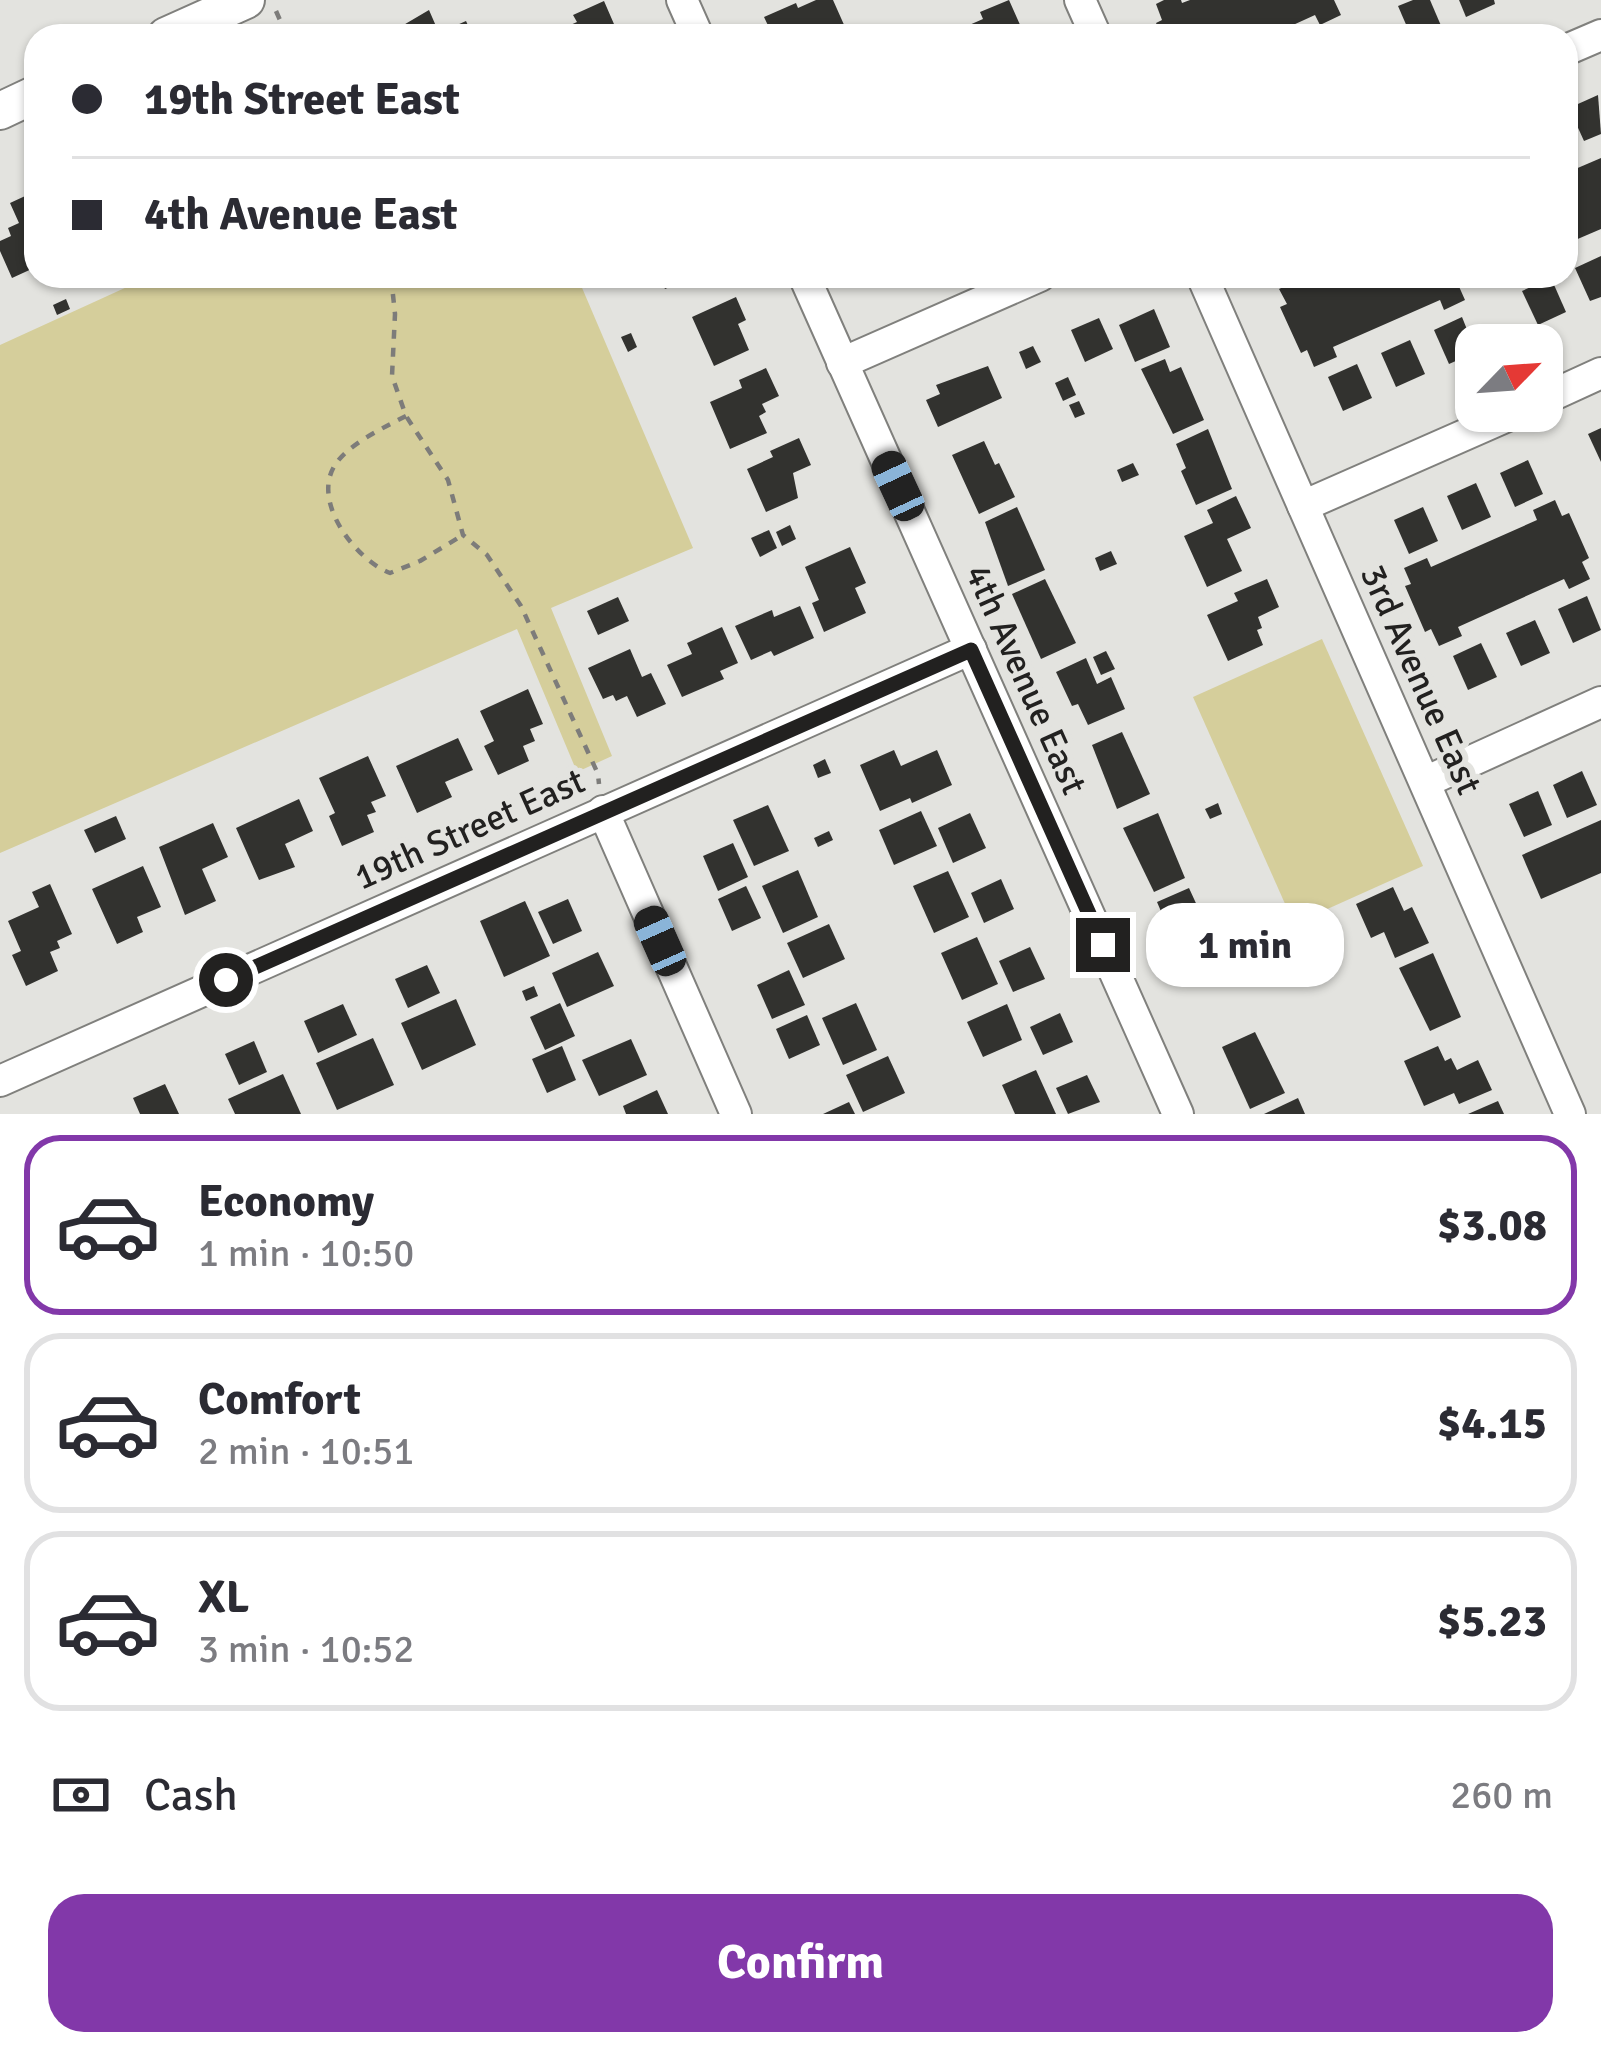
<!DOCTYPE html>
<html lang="en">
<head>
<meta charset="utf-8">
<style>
  body { margin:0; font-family:Signika,sans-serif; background:#f7f7f7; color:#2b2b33; height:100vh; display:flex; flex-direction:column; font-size:45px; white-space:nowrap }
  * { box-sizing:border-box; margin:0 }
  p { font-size:39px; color:#7c7c81 }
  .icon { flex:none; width:66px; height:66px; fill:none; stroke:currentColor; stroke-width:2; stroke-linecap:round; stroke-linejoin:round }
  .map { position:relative; height:1114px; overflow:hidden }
  .side { display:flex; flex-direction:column; background:#fff; flex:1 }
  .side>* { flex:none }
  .guide { position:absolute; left:24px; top:24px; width:1554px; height:264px; border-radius:36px; box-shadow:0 3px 9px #0004; display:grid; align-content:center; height:264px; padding:0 48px; background:#fff }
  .needle { width:78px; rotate:65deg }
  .tools { position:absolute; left:1455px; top:324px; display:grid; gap:24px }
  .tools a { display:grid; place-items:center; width:108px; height:108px; border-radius:24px; background:#fff; box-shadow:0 3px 9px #0004; font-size:60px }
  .end { position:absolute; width:54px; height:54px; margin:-27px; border:15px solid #222120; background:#fff; box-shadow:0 0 0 6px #fff }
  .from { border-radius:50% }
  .bubble { position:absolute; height:84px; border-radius:36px; background:#fff; box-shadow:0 3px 9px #0004; font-size:39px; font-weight:700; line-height:84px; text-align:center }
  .car { position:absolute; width:36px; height:72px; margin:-36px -18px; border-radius:15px; box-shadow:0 0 9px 3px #0007; background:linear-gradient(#222 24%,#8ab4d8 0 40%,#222 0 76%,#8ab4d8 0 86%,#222 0) }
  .guide b { display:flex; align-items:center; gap:42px; height:114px; font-size:45px }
  .guide b+b { border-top:3px solid #e1e1e2 }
  .guide i { width:30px; height:30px; background:#2b2b33 }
  ul { padding:21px 0 0; list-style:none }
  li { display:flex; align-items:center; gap:36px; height:180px; margin:0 24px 18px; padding:0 24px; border:6px solid #e1e1e2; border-radius:36px }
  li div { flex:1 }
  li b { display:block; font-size:45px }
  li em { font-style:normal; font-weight:700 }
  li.on { border-color:#8238a9 }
  li>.icon { width:108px; height:108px; stroke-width:1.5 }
  .pay { display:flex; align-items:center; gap:30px; height:132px; padding:0 48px; font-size:45px }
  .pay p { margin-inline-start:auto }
  .primary-button { display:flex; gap:24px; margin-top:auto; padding:24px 48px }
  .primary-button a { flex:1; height:138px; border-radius:36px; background:#8238a9; color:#fff; font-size:48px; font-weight:700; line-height:138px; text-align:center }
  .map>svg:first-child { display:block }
  .green { fill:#d5ce9b }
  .building { fill:#32322f }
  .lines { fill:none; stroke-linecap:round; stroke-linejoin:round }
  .minor-casing { stroke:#80807d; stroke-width:34 }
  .tertiary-casing { stroke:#80807d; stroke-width:40 }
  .path { stroke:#7d7c7a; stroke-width:4.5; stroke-dasharray:9 9; stroke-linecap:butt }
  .minor { stroke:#fff; stroke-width:30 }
  .tertiary { stroke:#fff; stroke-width:36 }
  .route { stroke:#222120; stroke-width:15 }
  .labels { text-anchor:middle; stroke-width:12; stroke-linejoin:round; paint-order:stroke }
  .street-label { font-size:36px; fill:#222120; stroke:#e3e3df }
</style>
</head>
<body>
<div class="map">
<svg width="1601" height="1114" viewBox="0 0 1601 1114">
  <rect width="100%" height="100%" fill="#e3e3df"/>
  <!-- green -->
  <g class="green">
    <polygon points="151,276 577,276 693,548 551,608 612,756 577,772 517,629 0,853 0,345"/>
    <polygon points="1322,639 1423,866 1294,924 1193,697"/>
  </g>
  <!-- building -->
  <g class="building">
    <polygon points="816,0 833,0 849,36 773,36 764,17 796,3 798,8"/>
    <polygon points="1009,0 1025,36 944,36 983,19 980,12"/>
    <polygon points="1164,0 1181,0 1182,3 1190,0 1334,0 1341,15 1320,25 1315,15 1269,36 1162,36 1156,23 1162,20 1156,4"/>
    <polygon points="1413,0 1430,0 1442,28 1423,36 1411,36 1398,6"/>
    <polygon points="1459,0 1494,0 1495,4 1466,17"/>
    <polygon points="604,1 617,31 607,36 546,36 577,22 573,15"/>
    <polygon points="429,10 439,33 466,21 473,36 398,36 395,30"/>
    <polygon points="1356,25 1361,36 1330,36"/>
    <polygon points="1598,95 1601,134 1584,141 1569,108"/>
    <polygon points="1601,158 1601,229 1566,244 1566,173"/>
    <polygon points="36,191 36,267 12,278 0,251 0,241 11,236 8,228 19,223 10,203"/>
    <polygon points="1601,256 1601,297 1590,301 1575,268"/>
    <polygon points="642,276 712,276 695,284 692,277 665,289 659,276 645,283"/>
    <polygon points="1334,276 1463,276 1465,279 1457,282 1465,300 1444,310 1440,300 1333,347 1337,357 1314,367 1307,350 1301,353 1280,307 1287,304 1279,289 1302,278 1306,288"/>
    <polygon points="1551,278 1566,312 1538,325 1522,291"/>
    <polygon points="736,297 746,320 738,324 749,350 714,366 692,317"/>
    <polygon points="66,299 70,309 57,315 53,305"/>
    <polygon points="1154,309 1170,347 1135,362 1119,325"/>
    <polygon points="1462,317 1476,352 1449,364 1434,330"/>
    <polygon points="1099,318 1113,349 1085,362 1071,330"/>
    <polygon points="1499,324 1505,337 1492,342 1487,330"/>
    <polygon points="631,333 637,347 628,352 621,337"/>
    <polygon points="1410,340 1425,374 1396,387 1381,353"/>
    <polygon points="1033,346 1041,362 1026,369 1019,352"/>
    <polygon points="1165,359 1170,372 1181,367 1204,420 1173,434 1141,369"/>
    <polygon points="1357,364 1372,398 1343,411 1328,377"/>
    <polygon points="988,366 1002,398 938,427 926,400 940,394 936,385"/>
    <polygon points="766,368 779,396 762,404 766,412 759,416 767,433 730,449 710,402 742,388 739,380"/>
    <polygon points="1068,377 1076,395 1063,401 1055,383"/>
    <polygon points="1079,401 1085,414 1075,418 1069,405"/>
    <polygon points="1601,428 1601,462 1588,434"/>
    <polygon points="1208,429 1232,489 1196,505 1181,471 1186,468 1176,444"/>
    <polygon points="799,438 811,465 793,473 798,498 766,512 747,469 773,457 770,451"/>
    <polygon points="984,441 995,465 999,463 1015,497 979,514 952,455"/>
    <polygon points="1528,460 1543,494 1515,507 1500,473"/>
    <polygon points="1133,463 1139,475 1122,482 1117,470"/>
    <polygon points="1476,483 1491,517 1462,530 1447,496"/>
    <polygon points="1236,496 1251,528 1227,539 1242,571 1207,587 1184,536 1213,523 1207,510"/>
    <polygon points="1555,500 1562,516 1569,513 1589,558 1582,562 1590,579 1569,589 1564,579 1458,627 1462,636 1439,646 1431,629 1425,632 1405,586 1411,584 1404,568 1427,558 1431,567 1537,520 1533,510"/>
    <polygon points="1017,507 1045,570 1008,586 985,522"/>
    <polygon points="1423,507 1438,541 1409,554 1394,520"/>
    <polygon points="790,525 796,539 782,546 776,532"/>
    <polygon points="769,530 777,548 760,557 751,538"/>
    <polygon points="850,547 866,583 855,588 866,613 824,632 812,603 819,600 805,567"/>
    <polygon points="1111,551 1117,564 1100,571 1095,558"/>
    <polygon points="1045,579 1076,643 1041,659 1012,594"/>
    <polygon points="1267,579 1279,607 1258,617 1262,628 1257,630 1263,645 1228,661 1207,615 1238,601 1234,593"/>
    <polygon points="1587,596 1601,630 1573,643 1558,609"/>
    <polygon points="618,597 629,621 598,635 587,611"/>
    <polygon points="800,606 814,638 774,656 771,651 751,660 735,626 772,610 774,617"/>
    <polygon points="1535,620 1550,653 1521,666 1506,633"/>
    <polygon points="722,627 738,663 720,671 724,679 682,697 667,665 692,654 687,643"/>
    <polygon points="1481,643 1497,677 1468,690 1453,656"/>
    <polygon points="630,649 642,677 651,673 666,704 637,717 627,696 616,701 613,695 603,699 588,668"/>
    <polygon points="1106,651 1115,669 1101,675 1093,657"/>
    <polygon points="1086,658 1097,684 1111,677 1125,709 1088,725 1078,704 1072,706 1056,672"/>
    <polygon points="528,689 543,724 530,729 535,741 523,746 529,761 498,775 484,746 494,741 480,711"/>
    <polygon points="1122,732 1150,794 1117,809 1092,745"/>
    <polygon points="458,738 473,770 445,782 452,797 417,813 396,766"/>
    <polygon points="894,750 901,766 937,750 952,785 912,803 910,798 880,811 860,765"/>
    <polygon points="368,756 386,796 371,802 376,812 367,815 374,832 342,846 329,816 335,813 319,778"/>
    <polygon points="825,759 831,773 818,778 813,765"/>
    <polygon points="1582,771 1597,805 1567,818 1553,785"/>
    <polygon points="1538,791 1552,825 1524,837 1509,804"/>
    <polygon points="299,799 313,831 285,844 295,867 259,880 236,828"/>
    <polygon points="1218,803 1222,814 1210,819 1205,809"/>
    <polygon points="768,805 789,851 754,866 733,820"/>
    <polygon points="921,811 937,846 894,865 879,830"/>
    <polygon points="970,813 986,848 953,863 938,828"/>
    <polygon points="1158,813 1185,878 1154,892 1123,828"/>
    <polygon points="116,816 126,839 95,853 84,830"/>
    <polygon points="1601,820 1601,873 1541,899 1522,855"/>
    <polygon points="213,823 228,857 202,869 216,901 185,915 159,847"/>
    <polygon points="829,831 833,840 818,847 814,838"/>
    <polygon points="733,843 748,877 718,891 703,856"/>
    <polygon points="143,866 161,907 137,917 143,932 117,944 92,889"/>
    <polygon points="798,870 818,917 783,933 762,886"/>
    <polygon points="948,871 969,917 934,933 913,886"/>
    <polygon points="1001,879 1014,909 984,923 971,893"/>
    <polygon points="50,884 72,934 57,941 60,948 50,952 58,971 26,986 12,955 21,951 8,921 39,907 32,892"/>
    <polygon points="746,886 761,918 732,931 718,899"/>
    <polygon points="1393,887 1404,911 1412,907 1429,943 1395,958 1384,932 1371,938 1356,904"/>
    <polygon points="1189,888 1200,912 1213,907 1228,941 1191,957 1180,933 1172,937 1157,902"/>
    <polygon points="568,899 582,931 553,944 538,912"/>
    <polygon points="525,901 550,956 504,977 480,921"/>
    <polygon points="829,924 845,959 803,978 787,943"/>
    <polygon points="977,937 998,984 962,1000 941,953"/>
    <polygon points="1030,947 1045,979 1013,992 999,961"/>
    <polygon points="598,952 614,986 567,1007 552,973"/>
    <polygon points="1433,953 1461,1017 1430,1031 1399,968"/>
    <polygon points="427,965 440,993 408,1008 395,979"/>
    <polygon points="789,970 805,1005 772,1019 757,985"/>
    <polygon points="534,986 538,996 526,1001 522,991"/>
    <polygon points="456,999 476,1045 422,1070 401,1023"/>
    <polygon points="560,1003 575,1036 545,1050 530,1017"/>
    <polygon points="856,1003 877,1050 843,1065 822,1018"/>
    <polygon points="343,1004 357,1035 318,1053 304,1021"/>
    <polygon points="1007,1004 1022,1040 983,1057 967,1022"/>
    <polygon points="1060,1013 1073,1042 1043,1055 1030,1027"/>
    <polygon points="807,1015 820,1045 789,1059 776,1029"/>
    <polygon points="1255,1032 1285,1093 1250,1109 1222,1047"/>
    <polygon points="373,1038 394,1085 337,1110 316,1063"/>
    <polygon points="631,1039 647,1075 599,1096 582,1060"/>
    <polygon points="254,1041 267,1072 239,1085 225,1054"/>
    <polygon points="562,1046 576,1080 547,1093 532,1059"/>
    <polygon points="1438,1046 1445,1061 1451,1058 1457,1070 1478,1060 1492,1090 1459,1104 1454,1093 1424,1106 1404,1061"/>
    <polygon points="888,1056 905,1093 863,1112 846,1075"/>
    <polygon points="1036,1070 1056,1114 1015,1114 1002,1085"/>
    <polygon points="283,1074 301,1114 235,1114 228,1099"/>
    <polygon points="1087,1075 1100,1102 1068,1114 1056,1088"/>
    <polygon points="165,1084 179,1114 140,1114 133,1098"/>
    <polygon points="657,1090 668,1114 626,1114 623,1106"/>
    <polygon points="1298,1098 1305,1114 1264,1114"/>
    <polygon points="1498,1101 1504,1114 1468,1114"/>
    <polygon points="849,1102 855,1114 823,1114"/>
  </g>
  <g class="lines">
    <defs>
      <g id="minor">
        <polyline points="682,0 698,36"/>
        <polyline points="1080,0 1096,36"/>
        <polyline points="1566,50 1601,35"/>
        <polyline points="804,276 1178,1114"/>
        <polyline points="1202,276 1570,1114"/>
        <polyline points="842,363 1040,276"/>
        <polyline points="1542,400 1601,373"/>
        <polyline points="1303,506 1519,411"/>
        <polyline points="1425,782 1601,702"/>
        <polyline points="603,811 736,1114"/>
        <polyline points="0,1081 971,649"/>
      </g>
      <g id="tertiary">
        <polyline points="166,36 246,0"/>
        <polyline points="0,111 36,94"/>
      </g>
    </defs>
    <!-- minor casing -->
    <use href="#minor" class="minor-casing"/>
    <!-- tertiary casing -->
    <use href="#tertiary" class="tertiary-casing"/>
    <!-- path -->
    <g class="path">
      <polyline points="276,11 287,36"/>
      <polyline points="391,276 395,314 392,376 406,416 448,480 463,535 487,555 521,606 598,774 599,784"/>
      <path d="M406,416C385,427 348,444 335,465C311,502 356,560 390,573L420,561L463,535"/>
    </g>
    <!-- minor -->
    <use href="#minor" class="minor"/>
    <!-- tertiary -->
    <use href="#tertiary" class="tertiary"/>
  </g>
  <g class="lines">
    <!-- route -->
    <polyline class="route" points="226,980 971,650 1103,945"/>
  </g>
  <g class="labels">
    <!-- street labels -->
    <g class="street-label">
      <text transform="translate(1027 679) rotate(66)" y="13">4th Avenue East</text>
      <text transform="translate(1422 679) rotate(66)" y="13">3rd Avenue East</text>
      <text transform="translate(469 828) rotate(-24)" y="13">19th Street East</text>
    </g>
  </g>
</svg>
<div class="tools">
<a><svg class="needle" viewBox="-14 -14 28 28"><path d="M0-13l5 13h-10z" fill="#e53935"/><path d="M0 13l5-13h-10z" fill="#7c7c81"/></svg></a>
</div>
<i class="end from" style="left:226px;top:980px"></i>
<i class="end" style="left:1103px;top:945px"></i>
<div class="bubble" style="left:1146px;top:903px;width:198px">1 min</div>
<i class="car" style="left:898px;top:486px;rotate:335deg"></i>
<i class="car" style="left:660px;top:941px;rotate:336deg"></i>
<div class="guide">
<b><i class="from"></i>19th Street East</b>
<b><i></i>4th Avenue East</b>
</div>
</div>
<section class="side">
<ul>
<li class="on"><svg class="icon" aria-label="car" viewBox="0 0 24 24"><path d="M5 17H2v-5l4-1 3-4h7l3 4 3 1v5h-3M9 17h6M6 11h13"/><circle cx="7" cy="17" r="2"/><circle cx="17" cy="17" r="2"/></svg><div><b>Economy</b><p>1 min · 10:50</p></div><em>$3.08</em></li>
<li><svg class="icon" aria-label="car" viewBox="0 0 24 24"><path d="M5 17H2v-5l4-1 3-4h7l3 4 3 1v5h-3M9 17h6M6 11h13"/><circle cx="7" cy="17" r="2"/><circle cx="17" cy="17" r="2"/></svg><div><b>Comfort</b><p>2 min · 10:51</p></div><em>$4.15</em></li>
<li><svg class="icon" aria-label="car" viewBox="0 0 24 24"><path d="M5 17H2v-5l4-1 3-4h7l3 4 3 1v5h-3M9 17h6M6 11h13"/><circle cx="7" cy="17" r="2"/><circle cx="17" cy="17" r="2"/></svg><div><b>XL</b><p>3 min · 10:52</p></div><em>$5.23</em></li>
</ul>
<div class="pay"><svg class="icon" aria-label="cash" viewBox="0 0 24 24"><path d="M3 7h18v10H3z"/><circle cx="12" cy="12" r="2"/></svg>Cash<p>260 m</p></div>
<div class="primary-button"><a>Confirm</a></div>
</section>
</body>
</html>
